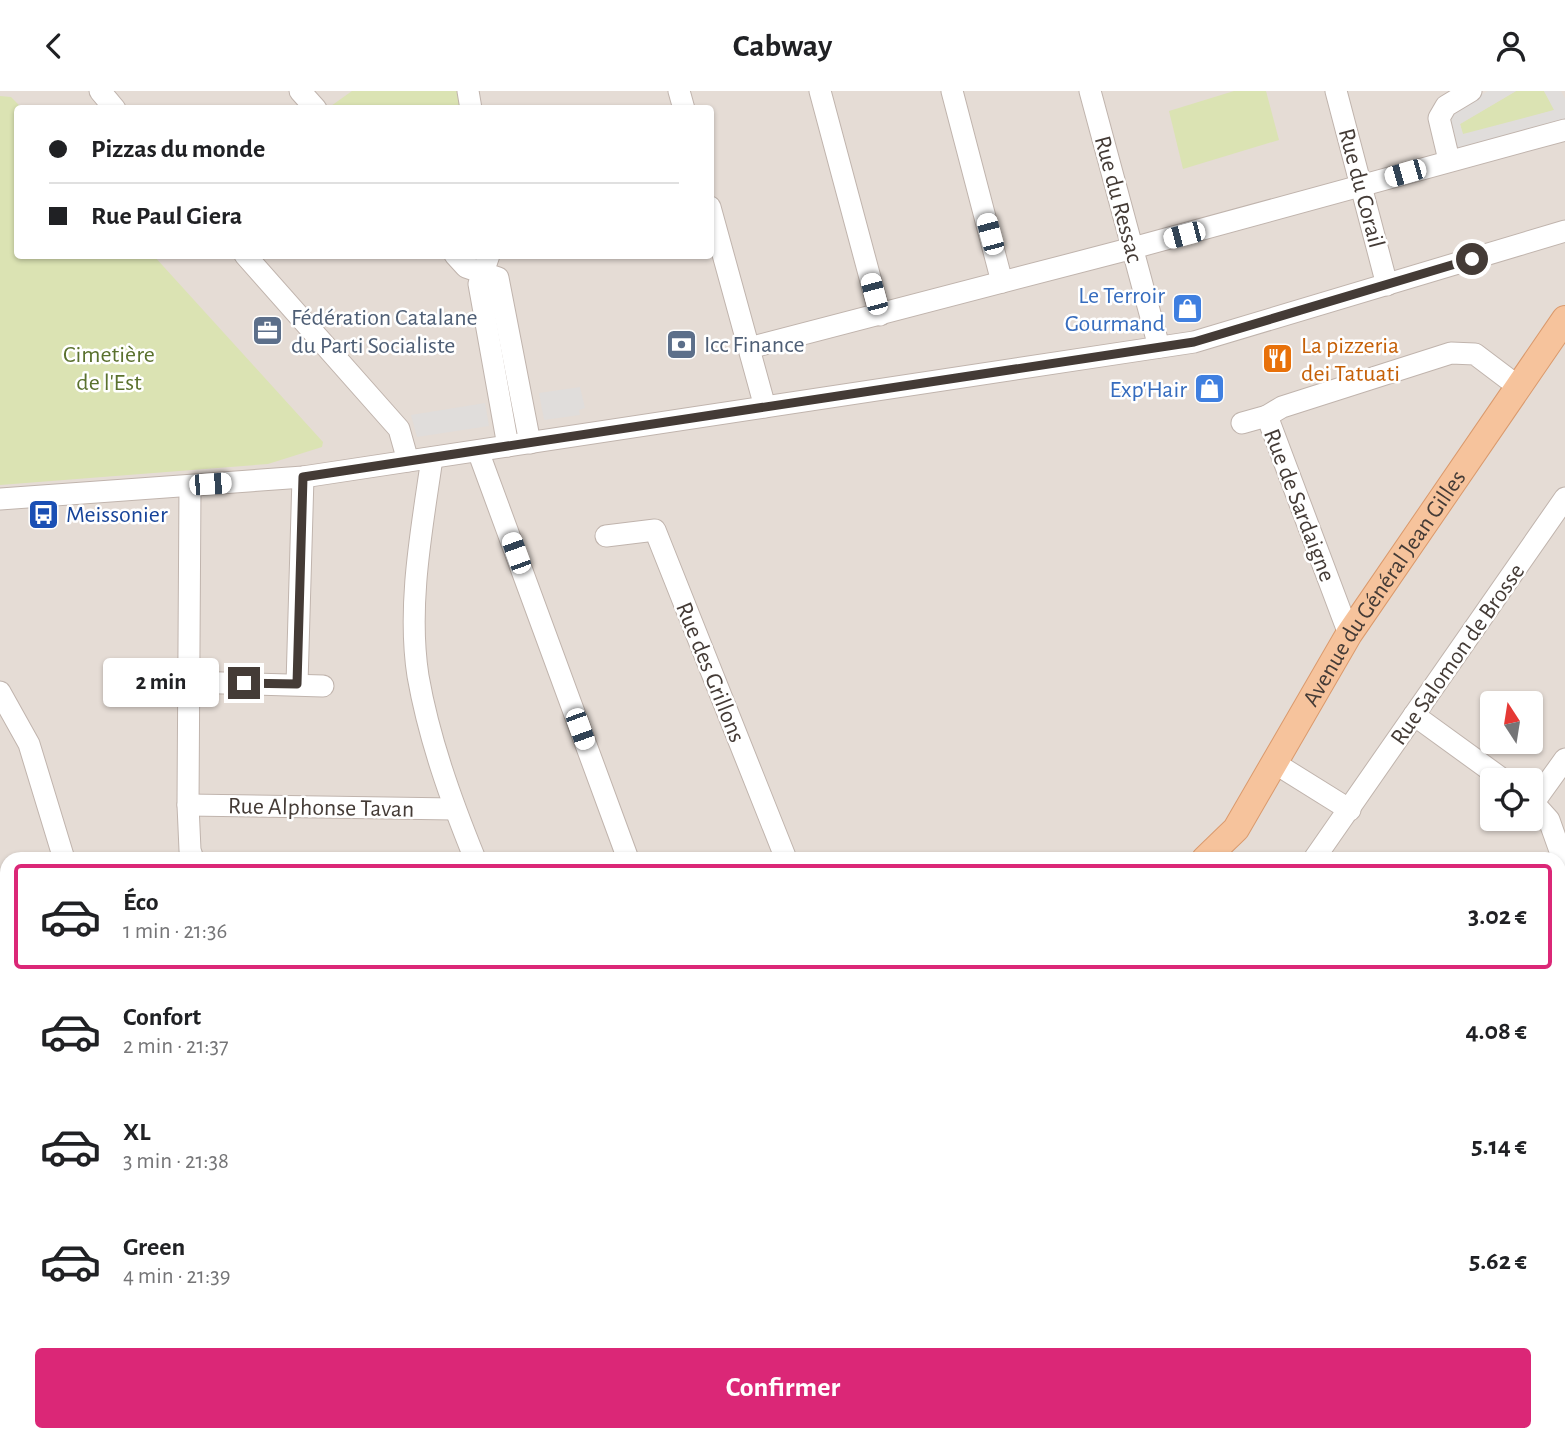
<!DOCTYPE html>
<html lang="fr">
<head>
<meta charset="utf-8">
<style>
  body { margin:0; font-family:"Alegreya Sans",sans-serif; background:#f2f2f2; color:#202124; height:100vh; display:flex; flex-direction:column; font-size:26px; white-space:nowrap }
  * { box-sizing:border-box; margin:0 }
  p { font-size:23px; color:#757577 }
  .icon { flex:none; width:38px; height:38px; fill:none; stroke:currentColor; stroke-width:2; stroke-linecap:round; stroke-linejoin:round }
  .map { position:relative; flex:1; overflow:hidden }
  .drawer { position:absolute; left:0px; top:761px; width:1566px; height:590px; display:flex; flex-direction:column; background:#fff; border-radius:21px 21px 0 0; box-shadow:0 2px 5px #0004 }
  .drawer>* { flex:none }
  .hud { position:absolute; left:14px; top:14px; width:700px; height:154px; border-radius:7px; box-shadow:0 2px 5px #0004; display:grid; align-content:center; height:154px; padding:0 35px; background:#fff }
  .needle { width:46px; rotate:348deg }
  .fabs { position:absolute; left:1480px; top:600px; display:grid; gap:14px }
  .fabs a { display:grid; place-items:center; width:63px; height:63px; border-radius:7px; background:#fff; box-shadow:0 2px 5px #0004; font-size:35px }
  .end { position:absolute; width:32px; height:32px; margin:-16px; border:9px solid #443b36; background:#fff; box-shadow:0 0 0 4px #fff }
  .from { border-radius:50% }
  .bubble { position:absolute; height:49px; border-radius:7px; background:#fff; box-shadow:0 2px 5px #0004; font-size:23px; font-weight:700; line-height:49px; text-align:center }
  .car { position:absolute; width:21px; height:42px; margin:-21px -10px; border-radius:9px; box-shadow:0 0 5px 2px #0007; background:linear-gradient(#fff 24%,#345 0 40%,#fff 0 76%,#345 0 86%,#fff 0) }
  .hud b { display:flex; align-items:center; gap:24px; height:66px; font-size:26px }
  .hud b+b { border-top:2px solid #e0e0e0 }
  .hud i { width:18px; height:18px; background:#202124 }
  ul { padding:12px 0 0; list-style:none }
  li { display:flex; align-items:center; gap:21px; height:105px; margin:0 14px 10px; padding:0 21px; border:4px solid transparent; border-radius:7px }
  li div { flex:1 }
  li b { display:block; font-size:26px }
  li em { font-style:normal; font-weight:700 }
  li.on { border-color:#db2777 }
  li>.icon { width:63px; height:63px; stroke-width:1.5 }
  .primary-button { display:flex; gap:14px; margin-top:auto; padding:14px 35px }
  .primary-button a { flex:1; height:80px; border-radius:7px; background:#db2777; color:#fff; font-size:28px; font-weight:700; line-height:80px; text-align:center }
  header { display:flex; justify-content:space-between; align-items:center; height:91px; padding:0 35px; background:#fff; font-size:32px; font-weight:700 }
  .map>svg:first-child { display:block }
  .residential { fill:#e5dcd5; fill-rule:evenodd }
  .commercial { fill:#f2ddd3 }
  .education { fill:#eadcd2 }
  .green { fill:#dbe3b3 }
  .parking { fill:#e0dddb }
  .lines { fill:none; stroke-linecap:round; stroke-linejoin:round }
  .stream { stroke:#a8e2ea; stroke-width:5 }
  .minor-casing { stroke:#c0b4ad; stroke-width:23 }
  .major-casing { stroke:#da9a6d; stroke-width:28 }
  .minor { stroke:#fff; stroke-width:21 }
  .major { stroke:#f6c39c; stroke-width:26 }
  .route { stroke:#443b36; stroke-width:9 }
  .labels { text-anchor:middle; stroke-width:5; stroke-linejoin:round; paint-order:stroke }
  .street-label { font-size:24px; fill:#443b36; stroke:#fff }
  .shop-label { font-size:24px; fill:#366cbe; stroke:#fff; text-anchor:end }
  .service-label { font-size:24px; fill:#4e5e75; stroke:#fff; text-anchor:start }
  .food-label { font-size:24px; fill:#c56008; stroke:#fff; text-anchor:start }
  .park-label { font-size:24px; fill:#5a712e; stroke:#fff }
  .transit-label { font-size:24px; fill:#164399; stroke:#fff; text-anchor:start }
</style>
</head>
<body>
<header><svg class="icon" aria-label="back" viewBox="0 0 24 24"><path d="M15 5l-7 7 7 7"/></svg>Cabway<svg class="icon" aria-label="person" viewBox="0 0 24 24"><circle cx="12" cy="8" r="4"/><path d="M4 21q1-7 8-7t8 7"/></svg></header>
<div class="map">
<svg width="1565" height="1350" viewBox="0 0 1565 1350">
  <rect width="100%" height="100%" fill="#f2ebe7"/>
  <!-- residential -->
  <path class="residential" d="M0,0H1565V1034L1559,1036V768H7V1344H696L694,1350H0ZM18,18H710V164H18ZM1493,612H1531V651H1493ZM1493,690H1531V728H1493Z"/>
  <!-- commercial -->
  <g class="commercial">
    <polygon points="1565,1107 1565,1350 1542,1350 1542,1344 1559,1344 1559,1108"/>
    <polygon points="1377,1344 1504,1344 1489,1350 1378,1350"/>
  </g>
  <!-- education -->
  <polygon class="education" points="0,1197 7,1199 7,1344 109,1344 108,1350 0,1350"/>
  <!-- green -->
  <g class="green">
    <polygon points="352,0 457,0 460,17 334,18 331,15"/>
    <polygon points="1234,0 1266,0 1279,49 1183,78 1169,20"/>
    <polygon points="1516,0 1544,0 1555,19 1463,44 1460,33"/>
    <polygon points="0,5 11,6 22,17 18,18 18,164 154,165 323,351 322,356 268,373 0,394"/>
    <polygon points="284,1344 343,1344 341,1350 283,1350"/>
    <polygon points="811,1344 1156,1344 1156,1350 800,1350"/>
    <polygon points="1270,1344 1364,1344 1365,1350 1284,1350"/>
  </g>
  <!-- parking -->
  <g class="parking">
    <polygon points="1488,0 1516,0 1460,33 1463,43 1554,19 1544,0 1561,0 1565,8 1565,30 1462,60 1454,58 1446,26"/>
    <polygon points="580,296 585,317 579,319 580,324 544,329 539,302"/>
    <polygon points="485,312 489,335 417,346 411,324"/>
  </g>
  <g class="lines">
    <!-- stream -->
    <polyline class="stream" points="1067,1344 1082,1350"/>
    <defs>
      <g id="minor">
        <polyline points="100,0 115,18"/>
        <polyline points="300,0 316,18"/>
        <polyline points="468,0 471,18"/>
        <polyline points="679,0 684,18"/>
        <polyline points="820,0 880,224"/>
        <polyline points="952,0 1002,191"/>
        <polyline points="1090,0 1159,256"/>
        <polyline points="1336,0 1387,194"/>
        <polyline points="1449,69 1439,27 1446,15 1471,0"/>
        <polyline points="710,116 765,316"/>
        <polyline points="245,164 399,338 408,370"/>
        <polyline points="455,164 466,176 498,187 530,352"/>
        <polyline points="489,164 479,193 508,355"/>
        <polyline points="749,257 1133,157 1565,39"/>
        <polyline points="1242,332 1267,325"/>
        <polyline points="478,360 628,768"/>
        <path d="M432,367C422,437 407,514 418,585C429,648 451,709 475,768"/>
        <polyline points="190,395 188,714 190,759 193,768"/>
        <polyline points="0,408 303,386 1194,251 1565,140"/>
        <polyline points="606,445 655,439 786,768"/>
        <polyline points="1349,543 1267,325 1282,316 1451,262 1475,263 1520,297"/>
        <polyline points="190,591 323,595"/>
        <polyline points="297,593 303,386"/>
        <polyline points="0,601 29,653 64,768"/>
        <polyline points="1414,624 1505,690"/>
        <polyline points="1273,671 1350,719"/>
        <polyline points="1531,709 1549,729 1565,774"/>
        <polyline points="1534,711 1565,668"/>
        <polyline points="188,714 454,718"/>
        <polyline points="1314,768 1565,407"/>
        <polyline points="0,902 7,903"/>
        <polyline points="1559,950 1565,948"/>
        <polyline points="1559,1068 1565,1066"/>
        <polyline points="0,1179 7,1182"/>
        <polyline points="124,1350 125,1344"/>
        <polyline points="210,1350 211,1344"/>
        <polyline points="456,1350 464,1344"/>
      </g>
      <g id="major">
        <path id="s1" d="M1205,768L1236,738L1349,543L1565,228"/>
        <polyline points="705,1350 707,1344"/>
      </g>
    </defs>
    <!-- minor casing -->
    <use href="#minor" class="minor-casing"/>
    <!-- major casing -->
    <use href="#major" class="major-casing"/>
    <!-- minor -->
    <use href="#minor" class="minor"/>
    <!-- major -->
    <use href="#major" class="major"/>
  </g>
  <g class="lines">
    <!-- route -->
    <polyline class="route" points="244,592 297,593 303,386 1194,251 1472,168"/>
  </g>
  <!-- icons -->
  <defs>
    <symbol id="shop-square" viewBox="-11 -11 22 22"><rect x="-9" y="-9" width="18" height="18" rx="4" fill="#3f7fe0" stroke="#fff"/><path d="M-5-2.5h2.3a2.7 3.5 0 0 1 5.4 0H5L5.5 6h-11ZM-1.5-2.5h3a1.5 2.3 0 0 0-3 0Z" fill="#fff"/></symbol>
    <symbol id="office-square" viewBox="-11 -11 22 22"><rect x="-9" y="-9" width="18" height="18" rx="4" fill="#5c6f8a" stroke="#fff"/><path d="M-6-3h4V-5.5h4V-3h4V5H-6ZM-1-4.5V-3h2v-1.5ZM-6 0V1H6V0Z" fill="#fff"/></symbol>
    <symbol id="bank-square" viewBox="-11 -11 22 22"><rect x="-9" y="-9" width="18" height="18" rx="4" fill="#5c6f8a" stroke="#fff"/><path d="M-6-4H6V4H-6ZM0-2.3a2.3 2.3 0 1 0 0 4.6a2.3 2.3 0 1 0 0-4.6Z" fill="#fff"/></symbol>
    <symbol id="restaurant-square" viewBox="-11 -11 22 22"><rect x="-9" y="-9" width="18" height="18" rx="4" fill="#e8710a" stroke="#fff"/><path d="M-5-6h1v4h1v-4h1v4h1v-4h1v5L-1.5 .5V6h-2V.5L-5-1ZM5-6V6H3V1.5H1.5Q1.5-4 5-6Z" fill="#fff"/></symbol>
    <symbol id="bus-square" viewBox="-11 -11 22 22"><rect x="-9" y="-9" width="18" height="18" rx="4" fill="#1a4fb4" stroke="#fff"/><path d="M-5-6H5V4H4V6H2V4H-2V6H-4V4H-5ZM-3.5-4V0h7V-4ZM-3.5 1.2v1.5H-2V1.2ZM2 1.2v1.5H3.5V1.2Z" fill="#fff"/></symbol>
  </defs>
  <g fill-rule="evenodd">
    <use href="#shop-square" x="1170" y="200" width="35" height="35"/>
    <use href="#office-square" x="250" y="222" width="35" height="35"/>
    <use href="#bank-square" x="664" y="236" width="35" height="35"/>
    <use href="#restaurant-square" x="1260" y="250" width="35" height="35"/>
    <use href="#shop-square" x="1192" y="280" width="35" height="35"/>
    <use href="#bus-square" x="26" y="406" width="35" height="35"/>
  </g>
  <g class="labels">
    <!-- street labels -->
    <g class="street-label">
      <text transform="translate(1362 97) rotate(75)" y="8">Rue du Corail</text>
      <text transform="translate(1119 108) rotate(75)" y="8">Rue du Ressac</text>
      <text transform="translate(1300 414) rotate(69)" y="8">Rue de Sardaigne</text>
      <text dy="8" stroke="none"><textPath href="#s1" startOffset="326">Avenue du Général Jean Gilles</textPath></text>
      <text transform="translate(1457 563) rotate(-55)" y="8">Rue Salomon de Brosse</text>
      <text transform="translate(711 581) rotate(68)" y="8">Rue des Grillons</text>
      <text transform="translate(321 716) rotate(1)" y="8">Rue Alphonse Tavan</text>
    </g>
    <!-- shop labels -->
    <g class="shop-label">
      <text x="1165" y="212">Le Terroir<tspan x="1165" dy="28">Gourmand</tspan></text>
      <text x="1187" y="306">Exp'Hair</text>
    </g>
    <!-- service labels -->
    <g class="service-label">
      <text x="291" y="234">Fédération Catalane<tspan x="291" dy="28">du Parti Socialiste</tspan></text>
      <text x="704" y="261">Icc Finance</text>
    </g>
    <!-- food labels -->
    <g class="food-label">
      <text x="1301" y="262">La pizzeria<tspan x="1301" dy="28">dei Tatuati</tspan></text>
    </g>
    <!-- park labels -->
    <g class="park-label">
      <text x="109" y="271">Cimetière<tspan x="109" dy="28">de l'Est</tspan></text>
    </g>
    <!-- transit labels -->
    <g class="transit-label">
      <text x="66" y="431">Meissonier</text>
    </g>
  </g>
</svg>
<div class="fabs">
<a><svg class="needle" viewBox="-14 -14 28 28"><path d="M0-13l5 13h-10z" fill="#e53935"/><path d="M0 13l5-13h-10z" fill="#757577"/></svg></a>
<a><svg class="icon" aria-label="locate" viewBox="0 0 24 24"><circle cx="12" cy="12" r="6"/><path d="M12 2v4M12 18v4M2 12h4M18 12h4"/></svg></a>
</div>
<i class="end from" style="left:1472px;top:168px"></i>
<i class="end" style="left:244px;top:592px"></i>
<div class="bubble" style="left:103px;top:567px;width:116px">2 min</div>
<i class="car" style="left:1405px;top:82px;rotate:254deg"></i>
<i class="car" style="left:990px;top:143px;rotate:345deg"></i>
<i class="car" style="left:1184px;top:144px;rotate:255deg"></i>
<i class="car" style="left:874px;top:203px;rotate:345deg"></i>
<i class="car" style="left:210px;top:393px;rotate:86deg"></i>
<i class="car" style="left:516px;top:462px;rotate:340deg"></i>
<i class="car" style="left:580px;top:638px;rotate:160deg"></i>
<div class="hud">
<b><i class="from"></i>Pizzas du monde</b>
<b><i></i>Rue Paul Giera</b>
</div>
<section class="drawer">
<ul>
<li class="on"><svg class="icon" aria-label="car" viewBox="0 0 24 24"><path d="M5 17H2v-5l4-1 3-4h7l3 4 3 1v5h-3M9 17h6M6 11h13"/><circle cx="7" cy="17" r="2"/><circle cx="17" cy="17" r="2"/></svg><div><b>Éco</b><p>1 min · 21:36</p></div><em>3.02 €</em></li>
<li><svg class="icon" aria-label="car" viewBox="0 0 24 24"><path d="M5 17H2v-5l4-1 3-4h7l3 4 3 1v5h-3M9 17h6M6 11h13"/><circle cx="7" cy="17" r="2"/><circle cx="17" cy="17" r="2"/></svg><div><b>Confort</b><p>2 min · 21:37</p></div><em>4.08 €</em></li>
<li><svg class="icon" aria-label="car" viewBox="0 0 24 24"><path d="M5 17H2v-5l4-1 3-4h7l3 4 3 1v5h-3M9 17h6M6 11h13"/><circle cx="7" cy="17" r="2"/><circle cx="17" cy="17" r="2"/></svg><div><b>XL</b><p>3 min · 21:38</p></div><em>5.14 €</em></li>
<li><svg class="icon" aria-label="car" viewBox="0 0 24 24"><path d="M5 17H2v-5l4-1 3-4h7l3 4 3 1v5h-3M9 17h6M6 11h13"/><circle cx="7" cy="17" r="2"/><circle cx="17" cy="17" r="2"/></svg><div><b>Green</b><p>4 min · 21:39</p></div><em>5.62 €</em></li>
</ul>
<div class="primary-button"><a>Confirmer</a></div>
</section>
</div>
</body>
</html>
